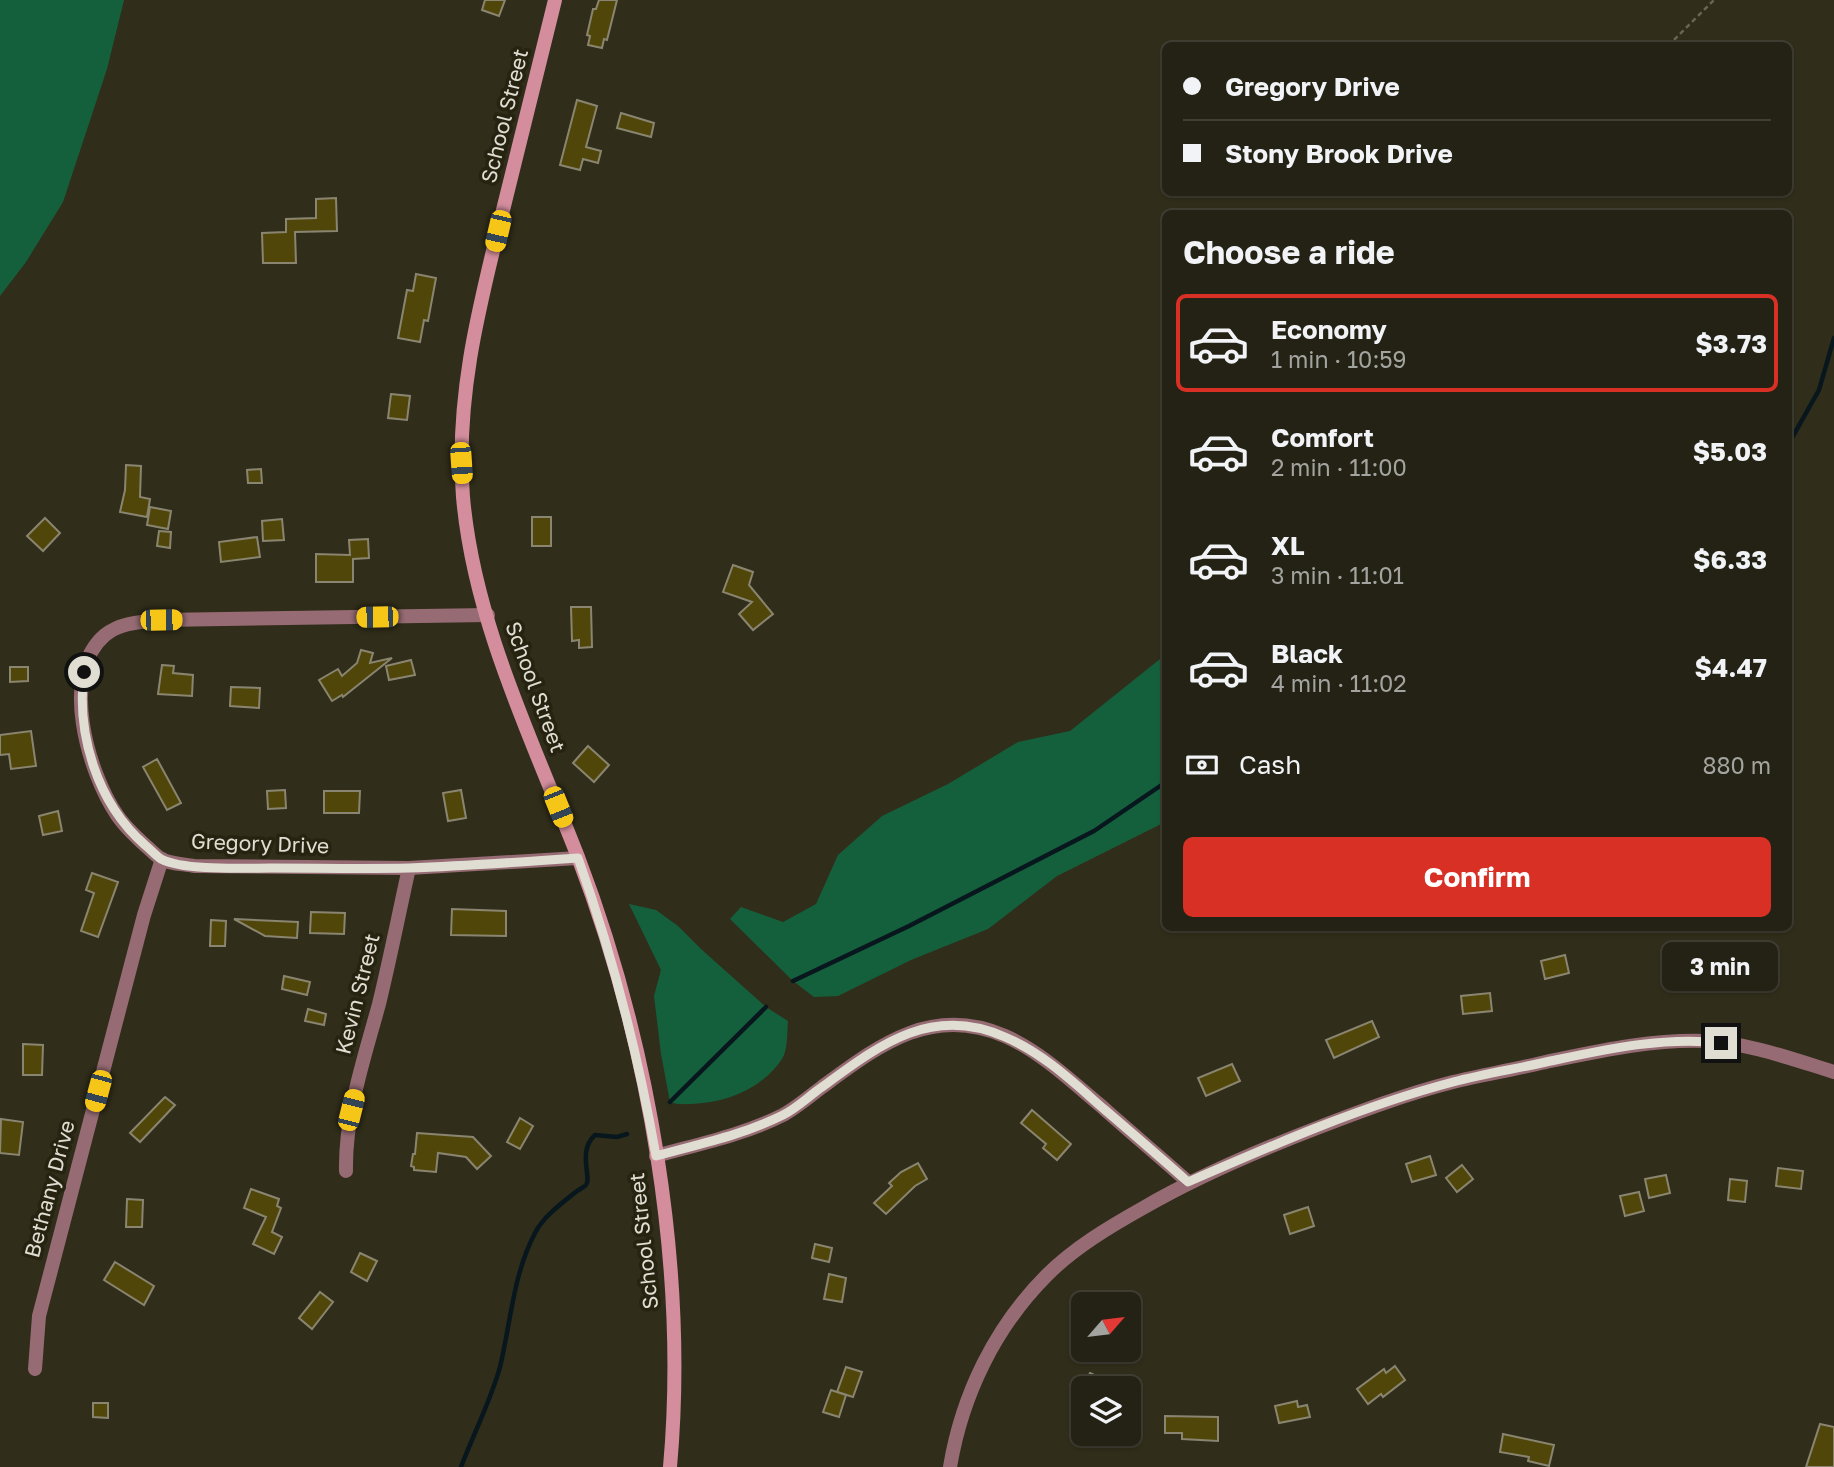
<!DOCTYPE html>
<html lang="en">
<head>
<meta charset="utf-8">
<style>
  body { margin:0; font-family:"Golos Text",sans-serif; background:#302f22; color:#f1f3f6; height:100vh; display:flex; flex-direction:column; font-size:26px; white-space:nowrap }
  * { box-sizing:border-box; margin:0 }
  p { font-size:23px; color:#a3a4a0 }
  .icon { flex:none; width:38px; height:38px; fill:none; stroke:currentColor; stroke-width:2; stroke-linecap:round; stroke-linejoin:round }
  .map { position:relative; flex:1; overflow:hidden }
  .side { position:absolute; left:1162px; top:210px; width:630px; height:721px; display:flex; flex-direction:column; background:#242214; border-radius:10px; box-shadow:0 2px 5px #0004,0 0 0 2px #413f34 }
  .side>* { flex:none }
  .banner { position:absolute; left:1162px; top:42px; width:630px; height:154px; border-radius:10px; box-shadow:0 2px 5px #0004,0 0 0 2px #413f34; display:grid; align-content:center; height:154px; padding:0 21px; background:#242214 }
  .needle { width:46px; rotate:62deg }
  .buttons { position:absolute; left:1071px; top:1292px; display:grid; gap:14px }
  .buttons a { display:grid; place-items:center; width:70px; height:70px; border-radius:10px; background:#242214; box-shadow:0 2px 5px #0004,0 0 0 2px #413f34; font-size:35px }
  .end { position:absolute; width:32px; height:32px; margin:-16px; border:9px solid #e0ded3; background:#111; box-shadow:0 0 0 4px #111 }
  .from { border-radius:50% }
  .bubble { position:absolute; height:49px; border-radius:10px; background:#242214; box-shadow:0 2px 5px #0004,0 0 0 2px #413f34; font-size:23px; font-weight:700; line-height:49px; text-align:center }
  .car { position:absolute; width:21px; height:42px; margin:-21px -10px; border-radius:9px; box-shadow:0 0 5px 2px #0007; background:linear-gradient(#f5c518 24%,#345 0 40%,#f5c518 0 76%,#345 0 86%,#f5c518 0) }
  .banner b { display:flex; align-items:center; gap:24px; height:66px; font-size:26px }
  .banner b+b { border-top:2px solid #413f34 }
  .banner i { width:18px; height:18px; background:#f1f3f6 }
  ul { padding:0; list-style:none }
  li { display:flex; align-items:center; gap:21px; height:98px; margin:0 14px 10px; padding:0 7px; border:4px solid transparent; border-radius:10px }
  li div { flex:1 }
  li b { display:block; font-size:26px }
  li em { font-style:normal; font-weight:700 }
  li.current { border-color:#d93025 }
  li>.icon { width:63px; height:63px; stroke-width:1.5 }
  h2 { padding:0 21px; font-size:32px; line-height:84px }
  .pay { display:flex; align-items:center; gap:18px; height:77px; padding:0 21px; font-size:26px }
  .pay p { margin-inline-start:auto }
  .button { display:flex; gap:14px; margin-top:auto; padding:14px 21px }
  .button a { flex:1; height:80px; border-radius:10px; background:#d93025; color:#fff; font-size:28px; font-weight:700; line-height:80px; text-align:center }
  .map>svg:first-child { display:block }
  .green { fill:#15603c }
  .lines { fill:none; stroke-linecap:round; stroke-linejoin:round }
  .stream { stroke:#07171d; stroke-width:4.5 }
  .building { fill:#51460a; stroke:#898570; stroke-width:2 }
  .path { stroke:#686555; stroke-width:2.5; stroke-dasharray:5 3.5; stroke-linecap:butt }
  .street { stroke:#966b74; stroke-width:14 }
  .secondary { stroke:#d38d9d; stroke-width:14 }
  .route { stroke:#e0ded3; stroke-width:9 }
  .labels { text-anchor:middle; stroke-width:7; stroke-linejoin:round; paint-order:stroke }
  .street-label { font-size:21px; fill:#e0ded3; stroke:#262310 }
</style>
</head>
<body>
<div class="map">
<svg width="1834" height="1467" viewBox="0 0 1834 1467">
  <rect width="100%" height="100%" fill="#302d1a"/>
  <!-- green -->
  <g class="green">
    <polygon points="0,0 124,0 107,69 63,202 26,262 0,296"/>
    <polygon points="1165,655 1165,822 1057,876 988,929 911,960 838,996 814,997 793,981 730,919 741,907 783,922 816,904 838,855 882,816 948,784 1018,742 1070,731"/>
    <path d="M629,904L656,910L678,926L701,949L766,1007L788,1021C787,1032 788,1050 782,1059C762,1089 726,1103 691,1104C684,1104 677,1105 670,1102L661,1054L654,996L661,970Z"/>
  </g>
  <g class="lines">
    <!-- stream -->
    <g class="stream">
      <polyline points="1788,445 1819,390 1834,338"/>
      <polyline points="793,981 909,926 1094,831 1166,782"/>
      <polyline points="670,1102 766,1007"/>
      <path d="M461,1467C473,1435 491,1400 500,1367C511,1321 513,1275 535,1233C543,1217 563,1202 577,1191C580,1189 583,1188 586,1185C592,1178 577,1151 595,1135L617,1137L627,1134"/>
    </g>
  </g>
  <!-- building -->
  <g class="building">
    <polygon points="485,0 505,0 499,16 482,10"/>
    <polygon points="599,0 617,0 607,40 604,39 602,48 588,45 590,36 587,35 593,9 596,9"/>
    <polygon points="577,100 597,106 586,147 601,151 598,163 583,159 580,170 560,165"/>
    <polygon points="621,113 654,123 651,137 617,128"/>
    <polygon points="336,198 337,231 295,232 296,263 263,263 262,233 286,232 286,219 316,218 316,199"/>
    <polygon points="416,274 436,278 428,321 424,320 420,342 398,338 407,290 413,291"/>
    <polygon points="391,394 410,396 407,420 388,418"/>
    <polygon points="126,465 141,466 140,497 150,499 147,517 120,512 125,490"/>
    <polygon points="261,469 262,483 248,483 247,470"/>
    <polygon points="150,507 171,511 168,529 147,525"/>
    <rect x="532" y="517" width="19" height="29"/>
    <polygon points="45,518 60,533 43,551 27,536"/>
    <polygon points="282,519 284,540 263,541 262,521"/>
    <polygon points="159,531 171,532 170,548 157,546"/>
    <polygon points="257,537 260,557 221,562 219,542"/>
    <polygon points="368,539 369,558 353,559 353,582 316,582 316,554 350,555 349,540"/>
    <polygon points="733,565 753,572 749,585 773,614 753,630 739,614 752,602 723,592"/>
    <polygon points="571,607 591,607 592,647 579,648 579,640 572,641"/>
    <polygon points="361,650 373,653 370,663 392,658 343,697 342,695 332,701 319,680 338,669 342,676 357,663"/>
    <polygon points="411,660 415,675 389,680 386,666"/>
    <polygon points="162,665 174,666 173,673 193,675 192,696 158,694"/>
    <polygon points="10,667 28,667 28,681 10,682"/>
    <polygon points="231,687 260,688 259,708 230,706"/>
    <polygon points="31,731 36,766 11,769 9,754 0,755 0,735"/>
    <polygon points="588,746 609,765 594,782 573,763"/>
    <polygon points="157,759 181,803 167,810 143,767"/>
    <polygon points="285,790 286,808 268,809 267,791"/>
    <polygon points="461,790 466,818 448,821 443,793"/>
    <polygon points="324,791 360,791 359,813 324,813"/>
    <polygon points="58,811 62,831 43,835 39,816"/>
    <polygon points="92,873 118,882 98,937 81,931 94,893 86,890"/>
    <polygon points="452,909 506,911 506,936 451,935"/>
    <polygon points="311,912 345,913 344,934 310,933"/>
    <polygon points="234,919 298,922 297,938 265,936"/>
    <polygon points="211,920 226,921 225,946 210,946"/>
    <polygon points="1565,955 1569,973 1545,979 1541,961"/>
    <polygon points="284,976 310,982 307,995 282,989"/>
    <polygon points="1490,993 1492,1011 1463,1014 1461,996"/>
    <polygon points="308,1009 326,1014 324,1025 305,1021"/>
    <polygon points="1372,1021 1379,1037 1334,1058 1326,1040"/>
    <polygon points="23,1044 43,1045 42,1075 23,1075"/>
    <polygon points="1232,1064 1240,1081 1206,1096 1198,1078"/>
    <polygon points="165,1097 175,1105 140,1142 130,1133"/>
    <polygon points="1032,1110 1071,1144 1057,1160 1043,1148 1046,1144 1021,1123"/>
    <polygon points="520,1118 533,1126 520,1149 507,1142"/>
    <polygon points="1,1119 23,1122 19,1155 0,1153"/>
    <polygon points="417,1133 473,1137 491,1156 477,1169 466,1157 438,1153 436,1172 414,1170 414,1167 411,1166 413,1154 415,1154"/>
    <polygon points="1430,1156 1436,1175 1412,1182 1406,1164"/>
    <polygon points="918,1163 927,1179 915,1186 886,1214 874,1203 892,1186 889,1183 901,1172"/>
    <polygon points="1462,1165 1473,1179 1457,1192 1446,1178"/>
    <polygon points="1778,1168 1803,1171 1801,1189 1776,1186"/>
    <polygon points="1666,1175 1670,1193 1649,1198 1645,1179"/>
    <polygon points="1730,1179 1747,1181 1745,1202 1728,1200"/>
    <polygon points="251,1189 279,1199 277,1206 281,1208 272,1232 282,1237 274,1254 253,1244 266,1217 244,1208"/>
    <polygon points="1639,1192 1644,1211 1625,1216 1620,1196"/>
    <polygon points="127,1199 143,1200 142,1227 126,1227"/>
    <polygon points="1308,1207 1314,1226 1290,1234 1284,1215"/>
    <polygon points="815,1244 832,1248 829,1262 812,1258"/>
    <polygon points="360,1253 377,1261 367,1281 351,1272"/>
    <polygon points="115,1262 154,1286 144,1305 104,1280"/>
    <polygon points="829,1274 846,1278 842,1302 824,1299"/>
    <polygon points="320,1292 333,1302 312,1329 299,1318"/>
    <polygon points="1395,1366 1405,1380 1383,1397 1381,1394 1368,1404 1357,1389 1384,1369 1386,1373"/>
    <polygon points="846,1367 862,1372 853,1397 837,1392"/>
    <polygon points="1090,1373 1121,1388 1082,1388"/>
    <polygon points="831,1390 846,1395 839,1417 823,1412"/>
    <polygon points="1297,1401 1298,1407 1307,1405 1310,1417 1279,1423 1275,1406"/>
    <polygon points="93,1403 108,1403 108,1418 93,1417"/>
    <polygon points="1165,1416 1218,1417 1218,1441 1182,1439 1182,1433 1165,1433"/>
    <polygon points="1820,1424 1834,1427 1834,1467 1806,1467"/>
    <polygon points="1503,1434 1554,1445 1549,1466 1528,1461 1529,1457 1500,1452"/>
  </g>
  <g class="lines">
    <!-- path -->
    <polyline class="path" points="1668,46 1714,0"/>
    <!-- street -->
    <g class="street">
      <path d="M488,615L161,620C142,622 121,622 105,635C59,674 88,772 117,815C125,827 136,837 146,846C151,850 157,857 163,860C172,864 185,864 194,866L409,868L578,858"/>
      <path d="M656,1156C699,1144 743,1135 783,1115C796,1108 809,1097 822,1087C878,1046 931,1004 1005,1036C1041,1052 1070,1080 1100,1105C1129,1131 1159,1156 1188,1182"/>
      <path d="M346,1171C345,1114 364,1059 379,1004C390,959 399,913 409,868"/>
      <polyline points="35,1369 39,1316 144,915 162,859"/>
      <path d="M950,1467C962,1395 995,1327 1047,1275C1074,1248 1109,1227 1143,1208C1198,1176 1257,1151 1317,1128C1361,1111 1406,1094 1453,1082C1482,1075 1512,1070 1541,1063C1595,1052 1650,1039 1705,1041C1749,1043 1792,1059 1834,1072"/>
    </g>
    <!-- secondary -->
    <path class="secondary" d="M555,0C538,69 521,138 504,206C480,303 455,396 463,497C474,623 533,741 578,857C649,1043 688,1268 670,1467"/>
  </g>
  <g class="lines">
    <!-- route -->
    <path class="route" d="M84,672C76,734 97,803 145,845C150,849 155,855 161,859C184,871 245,868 271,868C317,868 363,869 409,868C465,866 522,862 578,858C613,956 638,1054 656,1156C699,1144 743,1135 783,1115C797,1108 809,1096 822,1087C878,1046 931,1004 1005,1037C1043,1053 1073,1082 1104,1109C1132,1133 1160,1157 1188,1182C1275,1144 1362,1106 1453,1082C1483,1074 1515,1069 1546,1062C1603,1050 1663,1036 1721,1043"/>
  </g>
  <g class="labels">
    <!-- street labels -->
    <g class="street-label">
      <text transform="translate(505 116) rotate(-76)" y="7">School Street</text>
      <text transform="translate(535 687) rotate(70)" y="7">School Street</text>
      <text transform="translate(260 844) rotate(2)" y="7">Gregory Drive</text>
      <text transform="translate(358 994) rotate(-76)" y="7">Kevin Street</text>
      <text transform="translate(50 1189) rotate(-75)" y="7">Bethany Drive</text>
      <text transform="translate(644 1241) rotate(-96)" y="7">School Street</text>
    </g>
  </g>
</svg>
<div class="buttons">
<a><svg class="needle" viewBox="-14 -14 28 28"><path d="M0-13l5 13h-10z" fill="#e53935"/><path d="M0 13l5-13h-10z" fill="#a3a4a0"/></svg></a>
<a><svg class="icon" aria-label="layers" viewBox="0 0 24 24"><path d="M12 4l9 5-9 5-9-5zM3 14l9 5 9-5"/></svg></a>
</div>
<i class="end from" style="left:84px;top:672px"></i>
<i class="end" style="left:1721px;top:1043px"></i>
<div class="bubble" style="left:1662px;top:942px;width:116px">3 min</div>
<i class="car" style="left:498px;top:231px;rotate:193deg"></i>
<i class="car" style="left:461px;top:463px;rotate:176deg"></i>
<i class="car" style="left:377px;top:617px;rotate:269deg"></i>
<i class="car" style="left:161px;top:620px;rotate:89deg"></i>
<i class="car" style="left:558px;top:807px;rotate:158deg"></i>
<i class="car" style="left:98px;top:1091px;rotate:195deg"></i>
<i class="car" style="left:351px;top:1110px;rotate:14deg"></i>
<div class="banner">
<b><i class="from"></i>Gregory Drive</b>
<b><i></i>Stony Brook Drive</b>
</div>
<section class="side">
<h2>Choose a ride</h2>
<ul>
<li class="current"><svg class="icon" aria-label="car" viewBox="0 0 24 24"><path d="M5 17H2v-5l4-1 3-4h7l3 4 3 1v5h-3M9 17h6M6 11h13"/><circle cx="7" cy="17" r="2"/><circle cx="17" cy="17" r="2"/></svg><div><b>Economy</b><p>1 min · 10:59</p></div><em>$3.73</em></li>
<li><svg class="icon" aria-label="car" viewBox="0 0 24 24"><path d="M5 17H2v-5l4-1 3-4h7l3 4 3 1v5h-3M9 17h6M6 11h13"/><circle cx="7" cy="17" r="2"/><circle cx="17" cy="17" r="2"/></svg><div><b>Comfort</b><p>2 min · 11:00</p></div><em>$5.03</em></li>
<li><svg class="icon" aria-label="car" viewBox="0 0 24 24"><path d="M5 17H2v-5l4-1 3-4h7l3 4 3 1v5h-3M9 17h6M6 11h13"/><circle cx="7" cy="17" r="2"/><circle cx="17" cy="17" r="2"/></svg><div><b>XL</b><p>3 min · 11:01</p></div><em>$6.33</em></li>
<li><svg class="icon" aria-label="car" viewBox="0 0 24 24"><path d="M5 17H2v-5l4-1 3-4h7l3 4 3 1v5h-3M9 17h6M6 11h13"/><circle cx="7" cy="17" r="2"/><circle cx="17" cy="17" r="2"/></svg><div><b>Black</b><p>4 min · 11:02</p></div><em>$4.47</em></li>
</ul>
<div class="pay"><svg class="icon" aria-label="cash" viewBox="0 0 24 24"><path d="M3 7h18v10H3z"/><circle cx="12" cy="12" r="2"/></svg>Cash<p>880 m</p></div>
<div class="button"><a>Confirm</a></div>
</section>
</div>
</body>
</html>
